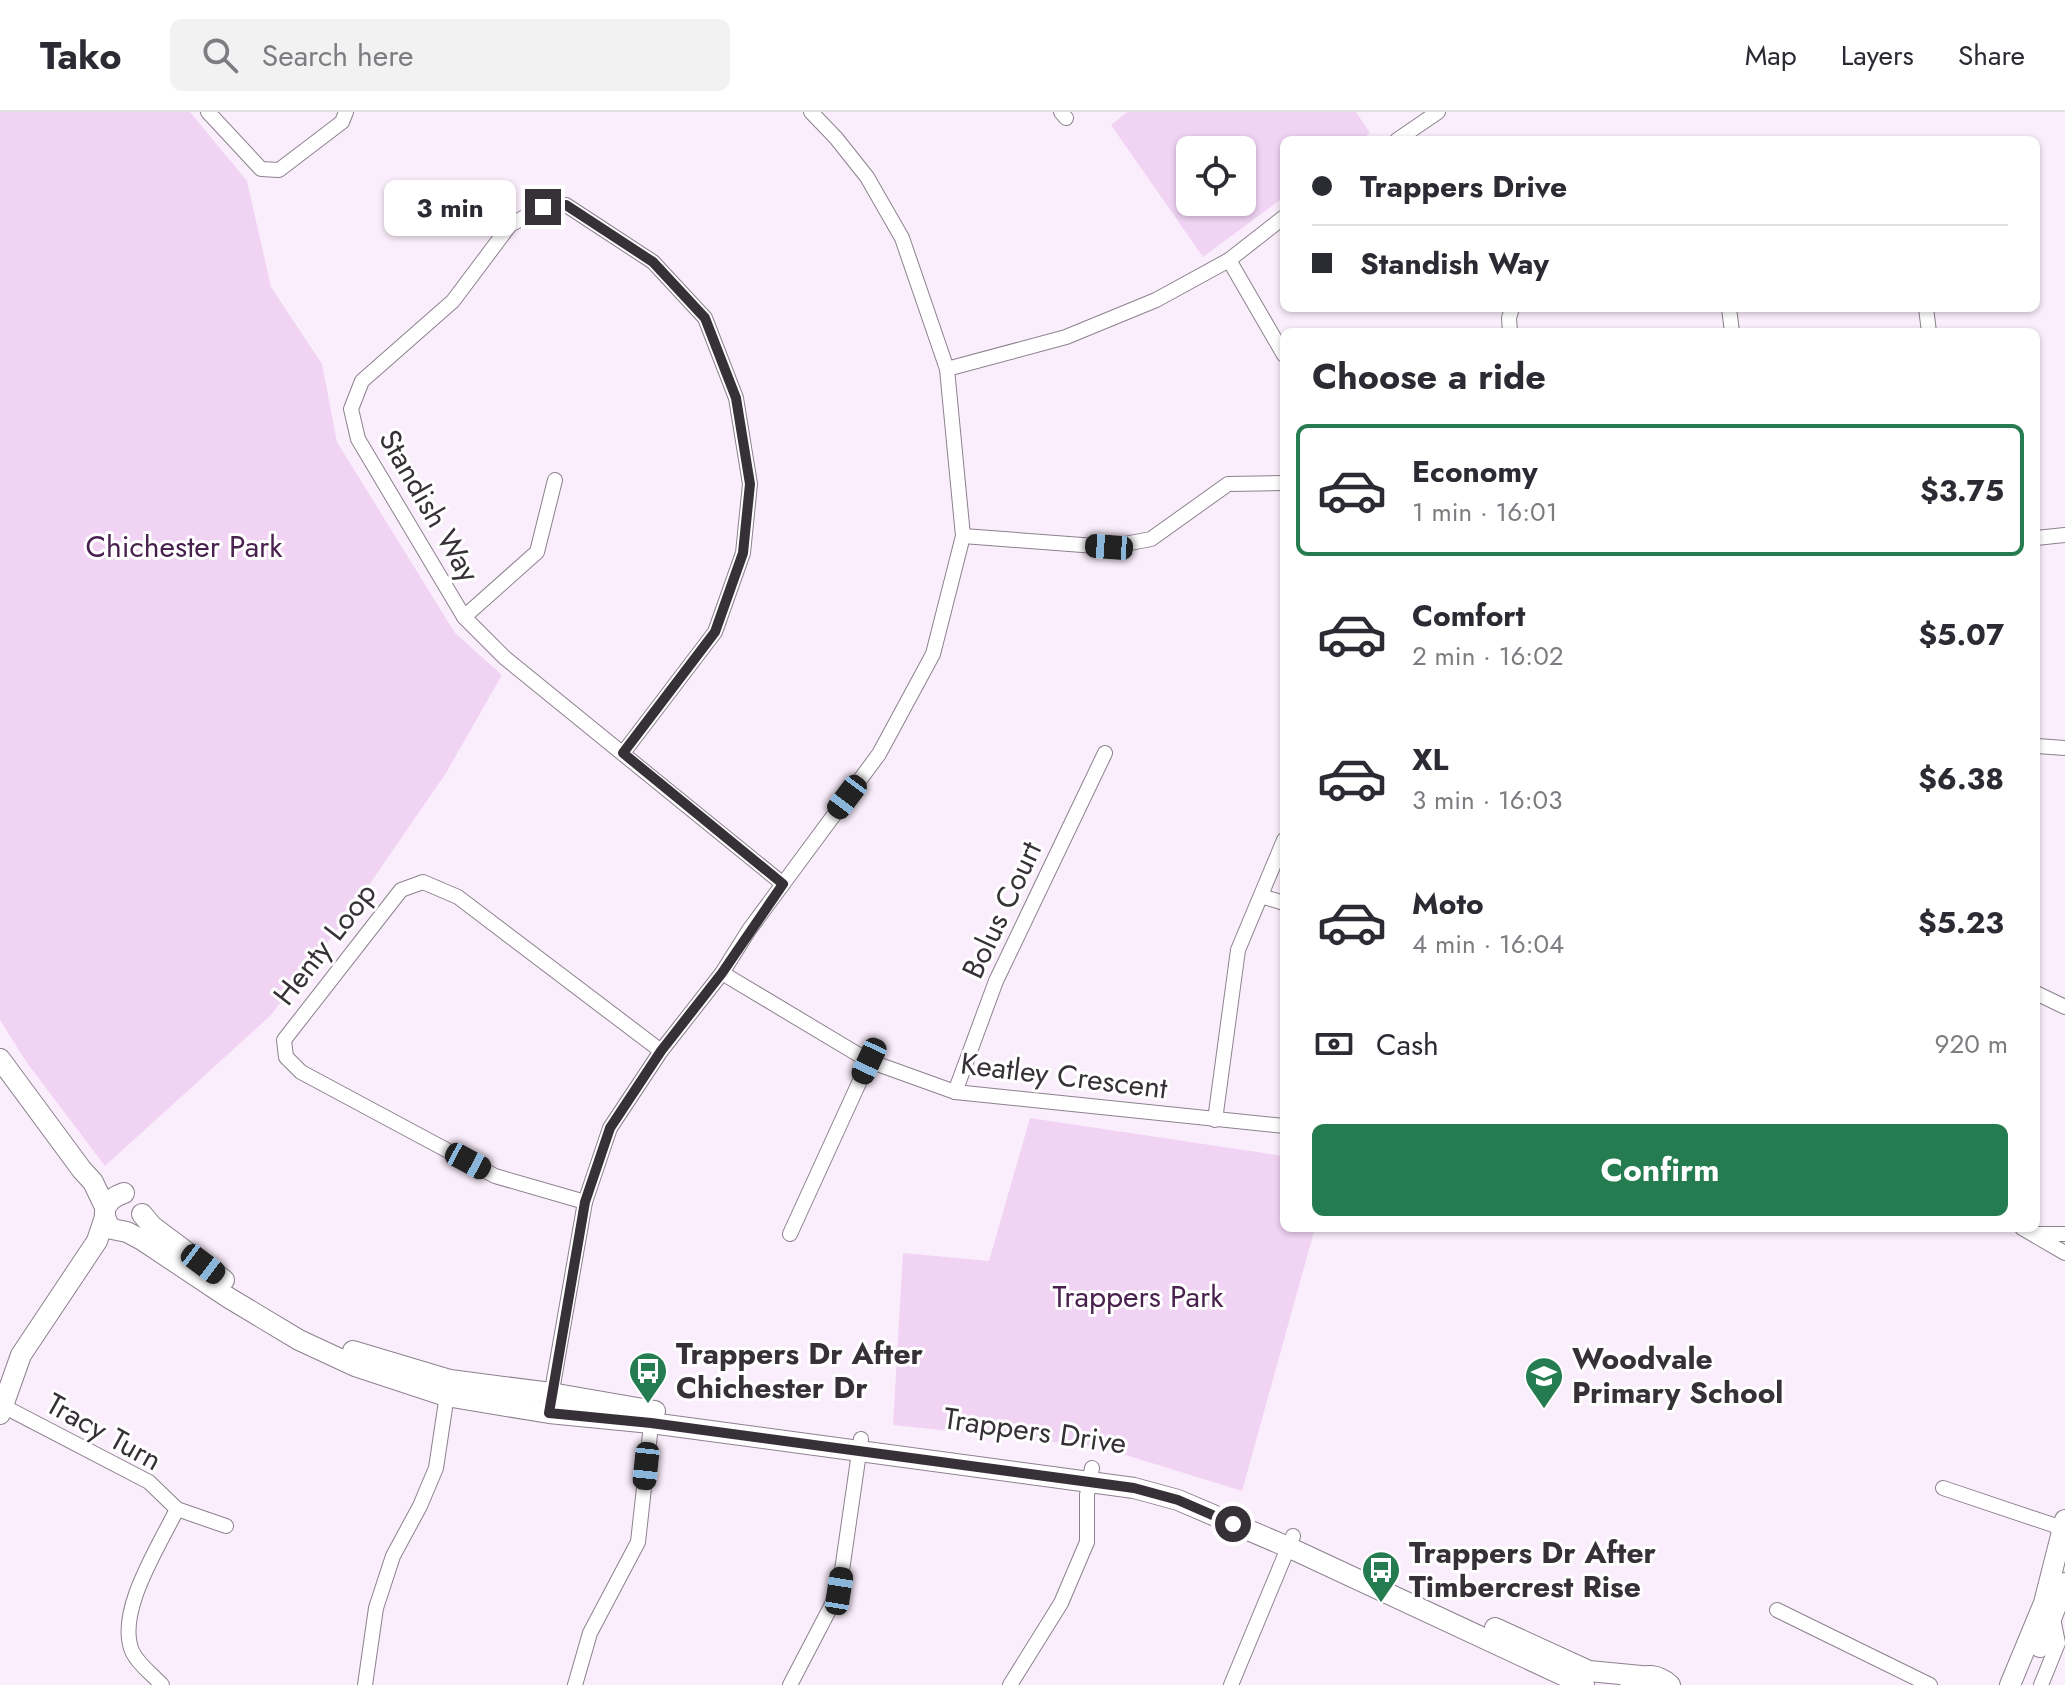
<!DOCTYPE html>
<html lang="en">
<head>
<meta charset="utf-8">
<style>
  body { margin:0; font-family:Jost,sans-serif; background:#f2f2f3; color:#2b2b33; height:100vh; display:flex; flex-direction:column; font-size:30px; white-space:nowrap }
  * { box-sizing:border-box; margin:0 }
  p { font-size:26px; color:#7c7c81 }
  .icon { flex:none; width:44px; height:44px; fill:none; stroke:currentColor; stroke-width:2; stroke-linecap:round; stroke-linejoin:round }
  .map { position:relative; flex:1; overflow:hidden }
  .sheet { position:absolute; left:1280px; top:216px; width:760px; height:904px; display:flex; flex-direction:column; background:#fff; border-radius:12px; box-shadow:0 2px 6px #0004 }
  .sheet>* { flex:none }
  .top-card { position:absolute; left:1280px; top:24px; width:760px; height:176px; border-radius:12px; box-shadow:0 2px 6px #0004; display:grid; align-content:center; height:176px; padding:0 32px; background:#fff }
  .tools { position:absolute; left:1176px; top:24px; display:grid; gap:16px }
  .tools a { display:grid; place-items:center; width:80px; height:80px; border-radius:12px; background:#fff; box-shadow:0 2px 6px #0004; font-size:40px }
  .end { position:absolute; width:36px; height:36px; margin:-18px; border:10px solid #363136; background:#fff; box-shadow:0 0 0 4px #fff }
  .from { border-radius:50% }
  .bubble { position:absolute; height:56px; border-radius:12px; background:#fff; box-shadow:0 2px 6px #0004; font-size:26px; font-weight:700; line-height:56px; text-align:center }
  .car { position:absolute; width:24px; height:48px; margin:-24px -12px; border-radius:10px; box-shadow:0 0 6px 2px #0007; background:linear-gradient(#222 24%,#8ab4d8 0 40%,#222 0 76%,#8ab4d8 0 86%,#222 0) }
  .top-card b { display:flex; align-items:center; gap:28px; height:76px; font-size:30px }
  .top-card b+b { border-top:2px solid #e1e1e2 }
  .top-card i { width:20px; height:20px; background:#2b2b33 }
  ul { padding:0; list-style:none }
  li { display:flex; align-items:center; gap:24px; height:132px; margin:0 16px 12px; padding:0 16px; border:4px solid transparent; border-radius:12px }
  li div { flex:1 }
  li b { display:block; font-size:30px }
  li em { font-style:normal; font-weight:700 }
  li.on { border-color:#257c50 }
  li>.icon { width:72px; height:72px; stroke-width:1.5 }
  h2 { padding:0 32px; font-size:36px; line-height:96px }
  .pay { display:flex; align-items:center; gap:20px; height:88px; padding:0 32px; font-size:30px }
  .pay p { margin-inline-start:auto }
  .action { display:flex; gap:16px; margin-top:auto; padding:16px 32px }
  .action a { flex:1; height:92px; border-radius:12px; background:#257c50; color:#fff; font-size:32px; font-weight:700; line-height:92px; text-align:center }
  header { display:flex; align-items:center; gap:48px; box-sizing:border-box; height:112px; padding:0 40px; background:#fff; border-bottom:2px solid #e1e1e2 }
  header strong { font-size:38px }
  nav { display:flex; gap:44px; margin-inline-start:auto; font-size:28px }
  .search { width:560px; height:72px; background:#f2f2f3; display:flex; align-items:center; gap:20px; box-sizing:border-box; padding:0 28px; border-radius:12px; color:#7c7c81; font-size:30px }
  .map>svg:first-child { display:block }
  .green { fill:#f1d4f4; fill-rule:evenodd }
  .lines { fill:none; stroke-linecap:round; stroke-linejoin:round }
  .street-casing { stroke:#8c818e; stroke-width:16 }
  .secondary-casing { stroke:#8c818e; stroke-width:22 }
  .street { stroke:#fff; stroke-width:14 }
  .secondary { stroke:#fff; stroke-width:20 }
  .route { stroke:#363136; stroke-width:10 }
  .labels { text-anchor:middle; stroke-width:6; stroke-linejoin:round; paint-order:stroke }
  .street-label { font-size:30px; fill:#363136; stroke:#fff }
  .park-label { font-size:30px; fill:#49214e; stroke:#fff }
  .poi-label { font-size:30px; font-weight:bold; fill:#363136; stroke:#fff; text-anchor:start }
</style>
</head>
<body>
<header>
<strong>Tako</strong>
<div class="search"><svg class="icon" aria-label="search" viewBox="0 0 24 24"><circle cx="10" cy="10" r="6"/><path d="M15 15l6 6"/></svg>Search here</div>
<nav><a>Map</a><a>Layers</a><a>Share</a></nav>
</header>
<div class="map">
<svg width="2065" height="1573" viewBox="0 0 2065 1573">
  <rect width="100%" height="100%" fill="#fbeefc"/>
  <!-- green -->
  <g class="green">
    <polygon points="0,0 190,0 247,69 271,175 322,252 337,330 455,521 502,563 446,661 347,805 270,904 105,1054 27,951 0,908"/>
    <path d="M1127,0H1356L1370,21L1361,28H1284V85L1203,145L1111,13ZM1242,38V90H1190V38Z"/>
    <polygon points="1030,1006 1284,1044 1284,1116 1315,1116 1242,1379 1100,1335 893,1313 903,1141 989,1149"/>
  </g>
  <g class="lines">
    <defs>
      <g id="street">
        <polyline points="208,0 261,57 279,58 342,10 346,0"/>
        <polyline points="1061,0 1066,6"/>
        <polyline points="1397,28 1438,0"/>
        <polyline points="1229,148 1284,243"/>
        <polyline points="1729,196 1732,220"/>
        <polyline points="1926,196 1929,220"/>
        <polyline points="1510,220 1509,206 1512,196"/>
        <polyline points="947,257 1066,225 1156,188 1229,148 1284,105"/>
        <polyline points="963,424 1109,435 1151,427 1228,372 1283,371"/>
        <polyline points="2036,426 2065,423"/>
        <polyline points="464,505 537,440 555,368"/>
        <polyline points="2037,634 2065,636"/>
        <polyline points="623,641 715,520 743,441 750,372 736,286 705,206 653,150 566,93 543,95 510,113 453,189 362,269 351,297 358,327 464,505 505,546 783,772"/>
        <polyline points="1261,784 1284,791"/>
        <polyline points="722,861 869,949 955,980 1284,1014"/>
        <polyline points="2036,881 2065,895"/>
        <polyline points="955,980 996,869 1105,641"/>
        <polyline points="1215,1008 1238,838 1284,728"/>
        <polyline points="585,1090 495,1064 301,960 286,945 284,928 401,778 423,770 458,785 661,939"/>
        <polyline points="2022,1116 2065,1141"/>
        <polyline points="790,1122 869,949"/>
        <polyline points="2037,1122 2065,1122"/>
        <polyline points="550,1290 585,1090 610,1016 661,939 722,861 749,818 879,642 933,542 963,424 947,257 902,126 867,65 836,26 811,0"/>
        <polyline points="3,1294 149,1370 177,1397 226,1414"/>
        <polyline points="1943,1376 2065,1417"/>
        <polyline points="1777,1498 1930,1573"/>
        <path d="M162,1573C153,1563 139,1553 133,1541C114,1502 160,1433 177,1397"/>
        <polyline points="365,1573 376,1496 393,1444 420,1394 436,1356 448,1276"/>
        <polyline points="575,1573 590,1521 638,1430 652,1304"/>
        <polyline points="790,1573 839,1479 861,1327"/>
        <polyline points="1010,1573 1061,1491 1087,1430 1087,1383 1092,1356"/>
        <polyline points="1231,1573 1293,1424"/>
        <polyline points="2041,1573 2058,1531 2053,1506"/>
      </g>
      <g id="secondary">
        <polyline points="0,947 82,1058 93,1070 105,1095"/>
        <path d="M124,1081C106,1087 98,1101 112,1117L127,1120L142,1128L229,1186L299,1228L355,1254L446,1284L549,1301L651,1311L1134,1376L1178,1388L1288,1435L1584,1573"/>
        <polyline points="142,1102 152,1114 224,1168"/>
        <polyline points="353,1239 450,1268 551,1281 655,1299"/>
        <polyline points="0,1302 21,1243 97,1129 105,1105"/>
        <polyline points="1495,1516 1589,1559 1641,1564"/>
        <polyline points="2040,1535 2065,1471"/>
        <path d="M1630,1570C1644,1561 1658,1562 1670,1573"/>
        <polyline points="2010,1573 2044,1491 2065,1408"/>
      </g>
    </defs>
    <!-- street casing -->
    <use href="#street" class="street-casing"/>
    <!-- secondary casing -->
    <use href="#secondary" class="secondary-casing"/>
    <!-- street -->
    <use href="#street" class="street"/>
    <!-- secondary -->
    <use href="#secondary" class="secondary"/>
  </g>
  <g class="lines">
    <!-- route -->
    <polyline class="route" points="543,95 566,93 653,150 705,206 736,286 750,372 743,441 715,520 623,641 783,772 722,861 661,939 610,1016 585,1090 549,1301 651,1311 1134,1376 1178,1388 1233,1412"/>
  </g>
  <!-- icons -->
  <defs>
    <symbol id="bus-pin" viewBox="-11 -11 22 30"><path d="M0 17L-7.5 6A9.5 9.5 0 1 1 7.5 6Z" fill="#257c50" stroke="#fff"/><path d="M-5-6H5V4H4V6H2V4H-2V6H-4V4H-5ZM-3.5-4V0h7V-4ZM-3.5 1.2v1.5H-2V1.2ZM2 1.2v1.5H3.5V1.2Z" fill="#fff"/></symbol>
    <symbol id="school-pin" viewBox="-11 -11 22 30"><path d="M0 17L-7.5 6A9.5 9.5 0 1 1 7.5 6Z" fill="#257c50" stroke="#fff"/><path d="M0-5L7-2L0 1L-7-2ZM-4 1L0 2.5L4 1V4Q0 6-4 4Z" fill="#fff"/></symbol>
  </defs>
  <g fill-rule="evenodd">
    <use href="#bus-pin" x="626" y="1237" width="44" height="60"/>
    <use href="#school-pin" x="1522" y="1242" width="44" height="60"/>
    <use href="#bus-pin" x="1359" y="1436" width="44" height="60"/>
  </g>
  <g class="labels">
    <!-- street labels -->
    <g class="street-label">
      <text transform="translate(429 394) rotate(60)" y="10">Standish Way</text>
      <text transform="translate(1002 798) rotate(-65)" y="10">Bolus Court</text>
      <text transform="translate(325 832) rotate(-52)" y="10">Henty Loop</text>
      <text transform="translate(1064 964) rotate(7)" y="10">Keatley Crescent</text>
      <text transform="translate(1035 1319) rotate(8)" y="10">Trappers Drive</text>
      <text transform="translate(104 1320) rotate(29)" y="10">Tracy Turn</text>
    </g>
    <!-- park labels -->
    <g class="park-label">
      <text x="184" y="445">Chichester Park</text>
      <text x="1138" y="1195">Trappers Park</text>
    </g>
    <!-- poi labels -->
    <g class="poi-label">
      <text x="676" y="1252">Trappers Dr After<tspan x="676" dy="34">Chichester Dr</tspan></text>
      <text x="1572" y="1257">Woodvale<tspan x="1572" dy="34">Primary School</tspan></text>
      <text x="1409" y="1451">Trappers Dr After<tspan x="1409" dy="34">Timbercrest Rise</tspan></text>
    </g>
  </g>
</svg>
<div class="tools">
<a><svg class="icon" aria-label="locate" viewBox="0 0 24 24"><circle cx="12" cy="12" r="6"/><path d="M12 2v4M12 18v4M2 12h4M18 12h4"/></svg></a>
</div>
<i class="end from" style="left:1233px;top:1412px"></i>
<i class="end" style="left:543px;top:95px"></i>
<div class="bubble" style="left:384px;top:68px;width:132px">3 min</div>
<i class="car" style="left:1109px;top:435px;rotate:274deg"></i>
<i class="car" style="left:847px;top:685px;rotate:217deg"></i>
<i class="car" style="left:869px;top:949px;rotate:205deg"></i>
<i class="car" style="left:468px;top:1049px;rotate:118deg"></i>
<i class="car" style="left:203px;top:1152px;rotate:127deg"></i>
<i class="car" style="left:646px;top:1354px;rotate:186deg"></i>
<i class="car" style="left:839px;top:1479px;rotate:9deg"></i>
<div class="top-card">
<b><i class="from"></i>Trappers Drive</b>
<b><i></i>Standish Way</b>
</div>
<section class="sheet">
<h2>Choose a ride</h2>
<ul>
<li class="on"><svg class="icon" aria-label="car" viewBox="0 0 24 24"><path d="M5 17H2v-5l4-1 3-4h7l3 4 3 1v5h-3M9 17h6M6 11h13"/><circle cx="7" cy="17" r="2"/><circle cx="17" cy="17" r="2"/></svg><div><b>Economy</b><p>1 min · 16:01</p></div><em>$3.75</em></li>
<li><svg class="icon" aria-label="car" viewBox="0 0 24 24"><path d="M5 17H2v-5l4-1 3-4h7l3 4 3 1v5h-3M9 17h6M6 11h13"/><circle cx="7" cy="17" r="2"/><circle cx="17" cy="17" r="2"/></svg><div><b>Comfort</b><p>2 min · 16:02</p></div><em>$5.07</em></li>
<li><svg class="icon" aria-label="car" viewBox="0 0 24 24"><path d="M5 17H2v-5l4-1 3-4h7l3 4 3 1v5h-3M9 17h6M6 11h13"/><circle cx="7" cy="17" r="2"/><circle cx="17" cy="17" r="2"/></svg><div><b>XL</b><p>3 min · 16:03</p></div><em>$6.38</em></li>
<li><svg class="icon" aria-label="car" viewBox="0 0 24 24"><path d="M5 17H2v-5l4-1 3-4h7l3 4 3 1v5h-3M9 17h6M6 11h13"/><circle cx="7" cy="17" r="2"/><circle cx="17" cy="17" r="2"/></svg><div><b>Moto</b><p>4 min · 16:04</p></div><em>$5.23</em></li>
</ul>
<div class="pay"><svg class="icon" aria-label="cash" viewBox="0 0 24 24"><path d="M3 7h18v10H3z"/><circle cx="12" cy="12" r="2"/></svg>Cash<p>920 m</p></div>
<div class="action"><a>Confirm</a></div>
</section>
</div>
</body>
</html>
